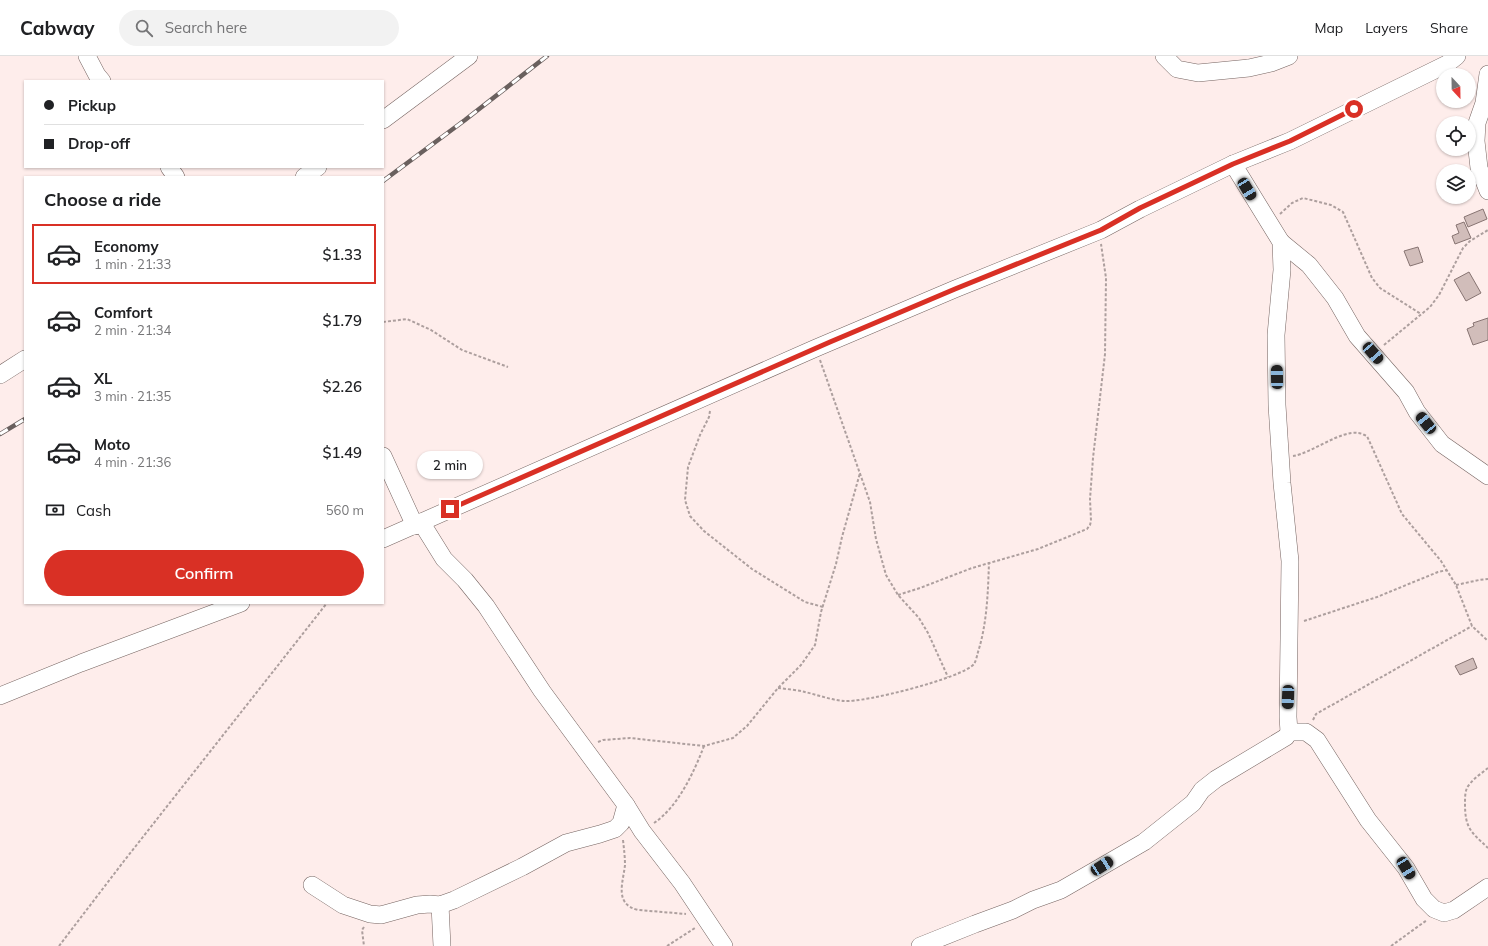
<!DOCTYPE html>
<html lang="en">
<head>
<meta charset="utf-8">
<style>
  body { margin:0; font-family:Mulish,sans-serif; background:#f2f2f2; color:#202124; height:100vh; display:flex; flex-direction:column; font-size:15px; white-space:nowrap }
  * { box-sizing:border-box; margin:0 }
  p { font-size:13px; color:#757577 }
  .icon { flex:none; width:22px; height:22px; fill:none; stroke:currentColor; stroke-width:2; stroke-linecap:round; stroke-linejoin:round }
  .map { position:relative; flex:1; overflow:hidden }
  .side { position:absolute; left:24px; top:120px; width:360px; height:428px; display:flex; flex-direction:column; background:#fff; border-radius:0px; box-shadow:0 1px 3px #0004 }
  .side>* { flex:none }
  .top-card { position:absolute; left:24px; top:24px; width:360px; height:88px; border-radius:0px; box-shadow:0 1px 3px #0004; display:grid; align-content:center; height:88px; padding:0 20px; background:#fff }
  .needle { width:26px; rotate:158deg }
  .buttons { position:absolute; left:1436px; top:12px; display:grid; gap:8px }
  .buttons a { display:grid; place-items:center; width:40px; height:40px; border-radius:50%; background:#fff; box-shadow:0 1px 3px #0004; font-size:20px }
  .end { position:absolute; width:18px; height:18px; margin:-9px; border:5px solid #d93025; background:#fff; box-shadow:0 0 0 2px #fff }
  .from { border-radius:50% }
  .bubble { position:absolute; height:28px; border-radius:14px; background:#fff; box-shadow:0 1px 3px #0004; font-size:13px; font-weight:600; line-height:28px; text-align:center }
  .car { position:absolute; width:12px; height:24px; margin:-12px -6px; border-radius:5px; box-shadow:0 0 3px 1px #0007; background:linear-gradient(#222 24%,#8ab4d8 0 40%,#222 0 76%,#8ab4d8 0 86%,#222 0) }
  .top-card b { display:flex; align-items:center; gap:14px; height:38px; font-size:15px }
  .top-card b+b { border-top:1px solid #e0e0e0 }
  .top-card i { width:10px; height:10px; background:#202124 }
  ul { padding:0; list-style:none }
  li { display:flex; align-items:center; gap:12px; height:60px; margin:0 8px 6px; padding:0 12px; border:2px solid transparent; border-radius:0px }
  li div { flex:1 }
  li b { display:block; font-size:15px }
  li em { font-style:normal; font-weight:600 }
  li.selected { border-color:#d93025 }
  li>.icon { width:36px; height:36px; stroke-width:1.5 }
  h2 { padding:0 20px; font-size:18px; line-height:48px }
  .pay { display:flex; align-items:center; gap:10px; height:44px; padding:0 20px; font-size:15px }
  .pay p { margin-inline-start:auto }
  .action { display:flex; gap:8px; margin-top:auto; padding:8px 20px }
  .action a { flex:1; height:46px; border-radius:24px; background:#d93025; color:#fff; font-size:16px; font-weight:600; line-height:46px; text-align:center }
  header { display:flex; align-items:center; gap:24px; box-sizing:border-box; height:56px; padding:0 20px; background:#fff; border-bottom:1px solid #e0e0e0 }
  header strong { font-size:19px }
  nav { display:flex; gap:22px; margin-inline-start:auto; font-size:14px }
  .search { width:280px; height:36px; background:#f2f2f2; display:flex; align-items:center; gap:10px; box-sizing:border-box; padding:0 14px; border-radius:22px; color:#757577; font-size:15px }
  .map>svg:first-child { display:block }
  .building { fill:#d1bdba; stroke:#877472 }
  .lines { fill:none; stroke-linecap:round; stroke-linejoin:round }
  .minor-casing { stroke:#756461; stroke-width:18 }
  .path { stroke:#ad9f9e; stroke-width:2; stroke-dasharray:3 2; stroke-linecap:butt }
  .minor { stroke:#fff; stroke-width:17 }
  .rail-casing { stroke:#6a605e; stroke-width:4.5 }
  .rail { stroke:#fff; stroke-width:3; stroke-dasharray:9; stroke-linecap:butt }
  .route { stroke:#d93025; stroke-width:5 }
</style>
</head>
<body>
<header>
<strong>Cabway</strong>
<div class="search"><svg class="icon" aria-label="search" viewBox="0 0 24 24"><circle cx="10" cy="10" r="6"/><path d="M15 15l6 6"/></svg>Search here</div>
<nav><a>Map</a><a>Layers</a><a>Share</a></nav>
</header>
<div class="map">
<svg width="1488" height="890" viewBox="0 0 1488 890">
  <rect width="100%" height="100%" fill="#feedeb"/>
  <!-- building -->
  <g class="building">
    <polygon points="1483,153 1487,163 1468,171 1464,161"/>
    <polygon points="1464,166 1471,182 1455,188 1452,180 1459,177 1456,169"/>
    <polygon points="1418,191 1423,206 1410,210 1404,195"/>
    <polygon points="1469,216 1481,237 1466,245 1454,224"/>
    <polygon points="1488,262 1488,284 1473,289 1467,273 1474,270 1473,267"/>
    <polygon points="1473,602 1477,612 1460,619 1455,610"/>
  </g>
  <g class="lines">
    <defs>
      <g id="minor">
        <polyline points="87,0 97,19 102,25"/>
        <polyline points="1164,0 1177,13 1198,17 1249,12 1271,7 1289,0"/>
        <polyline points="1488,18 1484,47 1477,67 1476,85 1479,112 1488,135"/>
        <polyline points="383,64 469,0"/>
        <polyline points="169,111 176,121"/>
        <polyline points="304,121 318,111"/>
        <polyline points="1281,186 1309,209 1335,242 1357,280 1406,336 1417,356 1442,388 1488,420"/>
        <polyline points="0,319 25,303"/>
        <polyline points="383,400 415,470"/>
        <polyline points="421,466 444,503 465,524 486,550 542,635 626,749 642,775 682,827 724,890"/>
        <polyline points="383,483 816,292 955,233 1101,174 1140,153 1233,108 1290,85 1447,8 1457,0"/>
        <polyline points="0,640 81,607 241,547"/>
        <polyline points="1289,676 1306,676 1317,684 1368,764 1406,812 1424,843 1434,853 1444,857 1454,854 1488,831"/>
        <polyline points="312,829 343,849 370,858 381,859 417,849 430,848 440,849 454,844 522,811 566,787 600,778 615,773 621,767 626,749"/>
        <polyline points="440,849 442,890"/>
        <polyline points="920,890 975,868 1013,854 1033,844 1061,834 1094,815 1144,786 1193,747 1202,734 1216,723 1286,681 1289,676 1288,661 1290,505 1282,427 1277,349 1276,279 1282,214 1281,186 1233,108"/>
      </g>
    </defs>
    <!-- minor casing -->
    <use href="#minor" class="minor-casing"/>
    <!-- path -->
    <g class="path">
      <polyline points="1280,158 1292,147 1303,142 1331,149 1343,156 1372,222 1380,232 1421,258"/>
      <polyline points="383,266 407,263 431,274 462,294 508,311"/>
      <polyline points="1384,289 1430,251 1439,239 1463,192 1470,185 1488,174"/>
      <polyline points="820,304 870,446 876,483 886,519 898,539 919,562 928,577 948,621"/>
      <polyline points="710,355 709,361 700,379 688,411 685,444 690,460 704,475 752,513 805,546 823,551"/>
      <path d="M1293,400C1312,397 1341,374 1358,377C1361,377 1364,379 1367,380L1402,458L1441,505L1456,529L1472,570L1488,585"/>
      <polyline points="1456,529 1479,524 1488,523"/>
      <polyline points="898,539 920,532 972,512 1038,493 1087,473 1090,469 1091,465 1090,443 1093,402 1105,298 1106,222 1101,188"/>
      <polyline points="1304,565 1377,541 1438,516 1447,514"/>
      <path d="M778,632C787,633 797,634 805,636C818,639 831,644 844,645C863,647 963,622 974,608C976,605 977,600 978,596C987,568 988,536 989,506"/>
      <polyline points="1313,664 1316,658 1472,570"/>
      <polyline points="598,686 603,684 630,682 704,690 733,682 747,670 778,632 801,609 815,589 821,556 836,508 842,481 860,417"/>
      <path d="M1488,712C1482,717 1474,722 1469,729C1465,733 1465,741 1465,747C1465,772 1470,775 1488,792"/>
      <path d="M654,767C678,751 694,716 704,690"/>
      <path d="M623,784C624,793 625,801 625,809C623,827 614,848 638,854L686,858"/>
      <polyline points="364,871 362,874 364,890"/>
      <polyline points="59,890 124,805 327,547"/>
      <polyline points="667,890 695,872"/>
      <polyline points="1391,890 1427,864"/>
    </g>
    <!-- minor -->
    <use href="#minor" class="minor"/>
    <defs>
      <g id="rail">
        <polyline points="383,125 465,64 547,0"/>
        <polyline points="0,378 25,363"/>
      </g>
    </defs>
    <!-- rail casing -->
    <use href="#rail" class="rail-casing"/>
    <!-- rail -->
    <use href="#rail" class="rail"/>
  </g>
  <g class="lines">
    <!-- route -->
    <polyline class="route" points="450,453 830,286 955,233 1101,174 1140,152 1193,127 1233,108 1290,85 1354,53"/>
  </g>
</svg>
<div class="buttons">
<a><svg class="needle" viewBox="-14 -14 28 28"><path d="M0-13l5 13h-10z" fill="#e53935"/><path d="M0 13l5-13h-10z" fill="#757577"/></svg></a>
<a><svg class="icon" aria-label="locate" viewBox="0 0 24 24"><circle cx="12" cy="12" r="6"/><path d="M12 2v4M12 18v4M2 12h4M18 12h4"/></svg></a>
<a><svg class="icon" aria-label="layers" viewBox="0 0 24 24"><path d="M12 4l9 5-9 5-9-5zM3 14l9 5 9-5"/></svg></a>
</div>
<i class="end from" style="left:1354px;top:53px"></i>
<i class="end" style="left:450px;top:453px"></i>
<div class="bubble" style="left:417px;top:395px;width:66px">2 min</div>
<i class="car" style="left:1247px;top:133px;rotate:149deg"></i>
<i class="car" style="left:1373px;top:297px;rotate:139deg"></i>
<i class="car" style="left:1277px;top:321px;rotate:359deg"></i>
<i class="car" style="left:1426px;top:367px;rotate:321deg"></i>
<i class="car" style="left:1288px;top:641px;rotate:182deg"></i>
<i class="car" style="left:1102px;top:810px;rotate:57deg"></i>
<i class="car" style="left:1406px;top:812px;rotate:149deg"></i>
<div class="top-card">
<b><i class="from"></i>Pickup</b>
<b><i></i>Drop-off</b>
</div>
<section class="side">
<h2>Choose a ride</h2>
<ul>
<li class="selected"><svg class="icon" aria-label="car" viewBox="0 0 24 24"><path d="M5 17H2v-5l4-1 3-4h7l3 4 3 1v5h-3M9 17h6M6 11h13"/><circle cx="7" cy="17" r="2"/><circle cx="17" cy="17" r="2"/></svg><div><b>Economy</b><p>1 min · 21:33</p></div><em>$1.33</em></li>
<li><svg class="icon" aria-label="car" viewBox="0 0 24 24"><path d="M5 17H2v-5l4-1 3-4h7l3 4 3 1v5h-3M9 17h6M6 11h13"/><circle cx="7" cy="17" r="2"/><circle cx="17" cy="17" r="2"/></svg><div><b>Comfort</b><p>2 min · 21:34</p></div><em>$1.79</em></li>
<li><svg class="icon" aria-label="car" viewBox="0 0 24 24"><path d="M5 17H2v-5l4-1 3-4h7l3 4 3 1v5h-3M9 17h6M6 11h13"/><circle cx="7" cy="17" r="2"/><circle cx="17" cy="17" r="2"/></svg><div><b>XL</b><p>3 min · 21:35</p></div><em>$2.26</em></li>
<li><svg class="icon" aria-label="car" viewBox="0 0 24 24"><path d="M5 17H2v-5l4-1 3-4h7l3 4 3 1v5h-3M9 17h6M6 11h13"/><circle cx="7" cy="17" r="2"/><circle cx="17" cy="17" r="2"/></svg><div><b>Moto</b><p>4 min · 21:36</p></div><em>$1.49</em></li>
</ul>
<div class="pay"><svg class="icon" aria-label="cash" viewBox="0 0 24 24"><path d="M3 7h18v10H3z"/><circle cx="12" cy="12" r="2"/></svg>Cash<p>560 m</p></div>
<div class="action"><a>Confirm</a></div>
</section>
</div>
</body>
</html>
